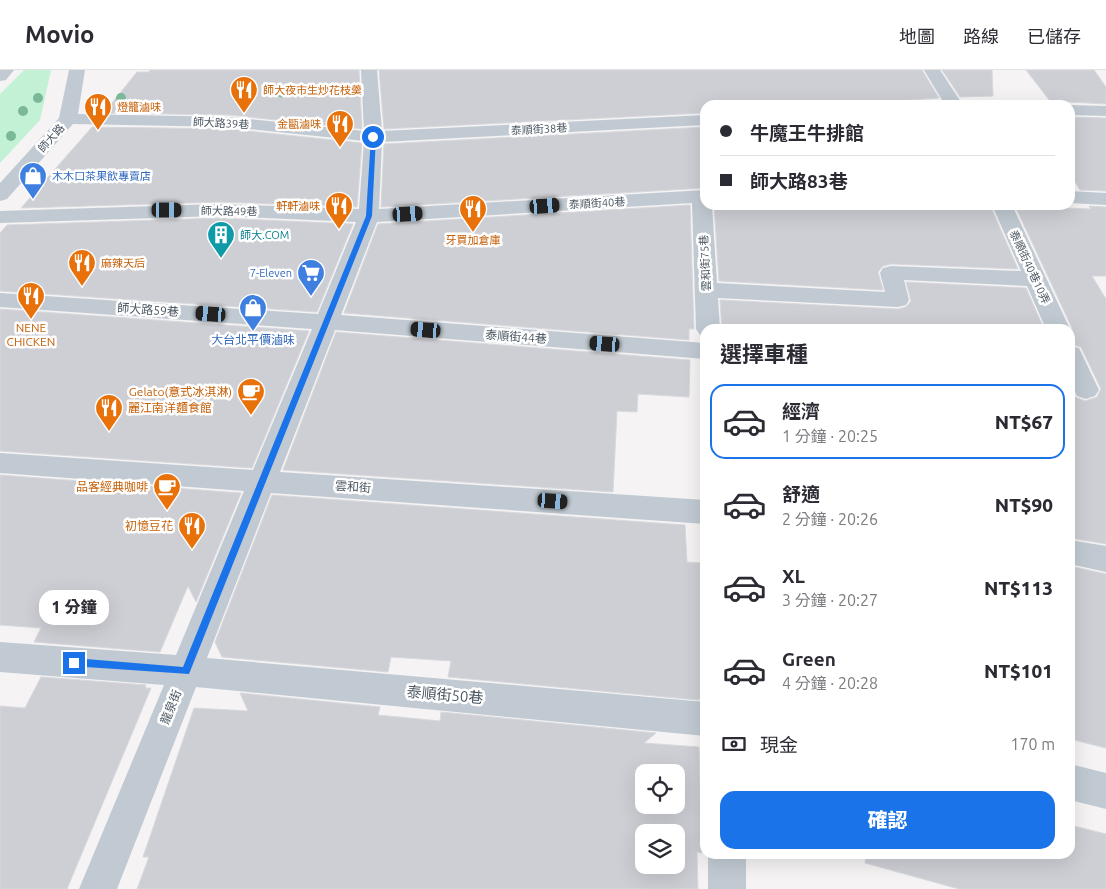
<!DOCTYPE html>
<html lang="zh-TW">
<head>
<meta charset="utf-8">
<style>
  body { margin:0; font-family:Ubuntu,"Noto Sans TC",sans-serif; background:#f7f7f7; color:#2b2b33; height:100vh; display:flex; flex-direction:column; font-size:19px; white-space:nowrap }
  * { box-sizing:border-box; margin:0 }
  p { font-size:16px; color:#7c7c81 }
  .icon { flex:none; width:28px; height:28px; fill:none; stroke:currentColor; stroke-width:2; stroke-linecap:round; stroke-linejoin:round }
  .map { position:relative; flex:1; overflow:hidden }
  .sheet { position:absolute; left:700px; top:254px; width:375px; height:535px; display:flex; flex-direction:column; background:#fff; border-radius:15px; box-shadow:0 5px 20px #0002 }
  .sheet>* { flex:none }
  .banner { position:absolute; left:700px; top:30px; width:375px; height:110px; border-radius:15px; box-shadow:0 5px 20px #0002; display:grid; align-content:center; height:110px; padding:0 20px; background:#fff }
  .controls { position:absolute; left:635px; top:694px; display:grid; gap:10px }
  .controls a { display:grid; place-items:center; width:50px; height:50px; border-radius:10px; background:#fff; box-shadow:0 5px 20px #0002; font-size:25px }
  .end { position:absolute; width:22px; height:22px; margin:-11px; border:6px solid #1a73e8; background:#fff; box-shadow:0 0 0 2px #fff }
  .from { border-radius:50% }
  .bubble { position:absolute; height:35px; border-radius:15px; background:#fff; box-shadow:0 5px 20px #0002; font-size:16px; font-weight:800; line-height:35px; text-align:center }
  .car { position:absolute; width:15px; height:30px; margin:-15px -8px; border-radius:6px; box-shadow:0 0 4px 1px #0007; background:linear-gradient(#222 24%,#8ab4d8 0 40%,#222 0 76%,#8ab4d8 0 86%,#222 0) }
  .banner b { display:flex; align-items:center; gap:18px; height:48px; font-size:19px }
  .banner b+b { border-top:1px solid #e1e1e2 }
  .banner i { width:12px; height:12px; background:#2b2b33 }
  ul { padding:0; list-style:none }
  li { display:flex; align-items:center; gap:15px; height:75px; margin:0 10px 8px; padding:0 10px; border:2px solid transparent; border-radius:15px }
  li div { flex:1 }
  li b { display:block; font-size:19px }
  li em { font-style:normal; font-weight:800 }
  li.selected { border-color:#1a73e8 }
  li>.icon { width:45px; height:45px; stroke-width:1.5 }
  h2 { padding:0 20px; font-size:22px; line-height:60px }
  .pay { display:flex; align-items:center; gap:12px; height:55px; padding:0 20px; font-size:19px }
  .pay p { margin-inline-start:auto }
  .button { display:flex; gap:10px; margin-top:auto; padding:10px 20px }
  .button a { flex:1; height:58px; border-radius:15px; background:#1a73e8; color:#fff; font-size:20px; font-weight:800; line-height:58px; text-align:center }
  header { display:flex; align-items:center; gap:30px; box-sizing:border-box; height:70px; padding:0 25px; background:#fff; border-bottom:1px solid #e1e1e2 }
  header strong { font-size:24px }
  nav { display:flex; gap:28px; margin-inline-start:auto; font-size:18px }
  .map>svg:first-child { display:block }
  .green { fill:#c3f1d5 }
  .building { fill:#cdcfd5; stroke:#d7d9de; fill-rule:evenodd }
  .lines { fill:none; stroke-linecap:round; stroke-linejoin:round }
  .minor { fill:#c1cad2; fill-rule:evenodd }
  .tree { fill:#7bb799 }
  .route { fill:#1a73e8 }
  .labels { text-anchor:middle; stroke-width:5; stroke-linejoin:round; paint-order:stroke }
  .far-food-label { font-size:11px; fill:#c56008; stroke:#fff; text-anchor:start }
  .far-street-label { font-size:11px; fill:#4a5661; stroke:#fff }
  .far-shop-label { font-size:11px; fill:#366cbe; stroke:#fff; text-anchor:start }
  .far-culture-label { font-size:11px; fill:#0d838f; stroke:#fff; text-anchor:start }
  .street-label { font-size:12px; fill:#4a5661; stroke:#fff }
  .food-label { font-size:12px; fill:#c56008; stroke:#fff; text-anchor:end }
  .shop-label { font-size:12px; fill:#366cbe; stroke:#fff }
  .near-street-label { font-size:15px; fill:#4a5661; stroke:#fff }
</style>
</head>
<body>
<header>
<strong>Movio</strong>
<nav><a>地圖</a><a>路線</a><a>已儲存</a></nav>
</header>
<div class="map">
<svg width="1106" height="819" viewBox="0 0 1106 819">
  <rect width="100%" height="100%" fill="#f5f3f3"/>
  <!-- green -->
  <polygon class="green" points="24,0 51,0 40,50 0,93 0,24"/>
  <!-- building -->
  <g class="building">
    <polygon points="150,0 359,0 362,59 229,45 104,43 137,2 149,2"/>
    <polygon points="379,0 922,0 939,28 841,35 705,35 705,43 384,59"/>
    <polygon points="942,0 992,0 993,26 960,27"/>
    <polygon points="1026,0 1094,0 1106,17 1106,34 1050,31"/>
    <polygon points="1070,47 1106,48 1106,121 1080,120 1070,104"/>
    <polygon points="92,57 229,59 362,73 357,137 219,132 21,138"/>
    <polygon points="705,57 705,118 381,137 384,74"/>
    <polygon points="690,135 694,259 689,259 689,270 344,243 378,154"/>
    <polygon points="714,135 990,135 1018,199 891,194 883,196 878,202 883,220 719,211"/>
    <polygon points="1015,136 1091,139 1089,136 1106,137 1106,206 1092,206 1106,229 1106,474 1070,468 1070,313 1075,327 1085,331 1097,327 1101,319 1081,277 1070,274 1072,258"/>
    <polygon points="219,148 353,154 317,242 0,221 0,163 7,155"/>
    <polygon points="906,212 1026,218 1044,259 722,259 720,230 898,239 906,237 911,231"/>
    <polygon points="0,239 309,261 252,398 0,381"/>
    <polygon points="336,262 690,290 689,327 638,324 637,342 617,341 613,422 283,400"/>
    <polygon points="0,405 241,423 196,532 188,516 160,582 34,572 41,558 0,555"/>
    <polygon points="272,425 685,455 687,492 701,493 705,625 698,630 448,607 451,591 391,587 388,602 222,587 215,572"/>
    <polygon points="1070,496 1106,504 1106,678 1070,669"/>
    <polygon points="41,607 146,615 145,618 151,618 67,819 0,819 0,636 25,638"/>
    <path d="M240,623L380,637L378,645L440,651L441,642L656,663L644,673L699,677L702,783L697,782L698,819H137L149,787H143L194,638L248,641ZM644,702H676V735H644ZM644,762H676V795H644Z"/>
    <polygon points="1070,755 1106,764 1106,819 959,819 865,793 866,784 1070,784"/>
  </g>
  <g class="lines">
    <!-- minor -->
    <g class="minor">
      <polygon points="0,0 14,0 6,10 0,11"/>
      <polygon points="69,0 85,0 78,44 229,47 364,61 361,0 377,0 382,61 705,45 705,55 382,72 379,139 705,120 705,135 712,135 717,213 885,222 880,203 883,198 891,196 1021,201 992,135 1012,135 1070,259 1046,259 1027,216 904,210 909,230 906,235 898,237 718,228 720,259 705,259 705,266 700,265 696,259 692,133 377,152 341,245 705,273 705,289 335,260 280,402 705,430 705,454 271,423 207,588 705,632 705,666 196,617 117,819 79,819 164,615 0,602 0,572 176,585 244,421 0,403 0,383 253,400 312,259 0,237 0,223 318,244 356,152 219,146 0,153 0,141 219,134 359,139 364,71 229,57 73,54 7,129 0,131 0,113 59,48"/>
      <polygon points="924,0 940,0 963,35 945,35"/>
      <polygon points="1069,35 1070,35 1106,36 1106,46 1070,45"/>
      <polygon points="1070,121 1106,123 1106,135 1070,133"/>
      <path d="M1070,276L1079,278L1099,320L1095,326L1086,329L1077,326C1068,310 1070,294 1070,276Z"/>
      <polygon points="1070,470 1106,476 1106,502 1070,494"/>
      <polygon points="1070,694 1106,703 1106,739 1070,730"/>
      <rect x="708" y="784" width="38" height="35"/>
    </g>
  </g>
  <!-- trees -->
  <g class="tree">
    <circle cx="282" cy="23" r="4.5"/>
    <circle cx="38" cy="28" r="5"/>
    <circle cx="121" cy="28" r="5"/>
    <circle cx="23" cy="41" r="5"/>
    <circle cx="11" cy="66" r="5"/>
  </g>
  <!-- route -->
  <polygon class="route" points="371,66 376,67 372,146 189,604 71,596 71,590 74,588 183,597 366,146"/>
  <!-- icons -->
  <defs>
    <symbol id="restaurant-pin" viewBox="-11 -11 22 30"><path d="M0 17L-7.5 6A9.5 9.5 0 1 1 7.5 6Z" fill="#e8710a" stroke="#fff"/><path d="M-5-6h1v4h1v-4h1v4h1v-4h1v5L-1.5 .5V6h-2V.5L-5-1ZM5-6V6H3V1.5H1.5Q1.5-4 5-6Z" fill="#fff"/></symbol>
    <symbol id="shop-pin" viewBox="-11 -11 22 30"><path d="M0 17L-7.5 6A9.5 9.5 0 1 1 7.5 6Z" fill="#3f7fe0" stroke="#fff"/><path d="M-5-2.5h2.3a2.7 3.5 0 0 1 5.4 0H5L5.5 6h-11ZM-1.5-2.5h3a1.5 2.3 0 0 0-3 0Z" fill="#fff"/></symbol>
    <symbol id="building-pin" viewBox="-11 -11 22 30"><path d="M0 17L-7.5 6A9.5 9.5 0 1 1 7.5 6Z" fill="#0f9aa8" stroke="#fff"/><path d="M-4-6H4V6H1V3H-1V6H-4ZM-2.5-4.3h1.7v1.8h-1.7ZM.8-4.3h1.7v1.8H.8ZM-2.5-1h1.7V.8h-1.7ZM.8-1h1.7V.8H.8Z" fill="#fff"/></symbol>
    <symbol id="supermarket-pin" viewBox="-11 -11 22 30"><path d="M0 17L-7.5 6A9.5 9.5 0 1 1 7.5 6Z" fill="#3f7fe0" stroke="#fff"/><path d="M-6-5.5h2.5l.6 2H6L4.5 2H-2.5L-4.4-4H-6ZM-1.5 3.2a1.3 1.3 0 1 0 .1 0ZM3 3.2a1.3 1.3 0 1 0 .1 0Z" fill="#fff"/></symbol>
    <symbol id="cafe-pin" viewBox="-11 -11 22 30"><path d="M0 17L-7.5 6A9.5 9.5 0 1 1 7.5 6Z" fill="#e8710a" stroke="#fff"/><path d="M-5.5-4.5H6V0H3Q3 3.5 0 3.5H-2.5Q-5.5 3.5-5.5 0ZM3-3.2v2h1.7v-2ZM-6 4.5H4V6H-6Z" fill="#fff"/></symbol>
  </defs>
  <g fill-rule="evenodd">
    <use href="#restaurant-pin" x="228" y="4" width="32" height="43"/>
    <use href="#restaurant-pin" x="82" y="21" width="32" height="43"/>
    <use href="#restaurant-pin" x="324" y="38" width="32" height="43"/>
    <use href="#shop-pin" x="17" y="90" width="32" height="43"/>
    <use href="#restaurant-pin" x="323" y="120" width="32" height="43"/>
    <use href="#restaurant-pin" x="457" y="123" width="32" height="43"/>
    <use href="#building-pin" x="205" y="149" width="32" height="43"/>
    <use href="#restaurant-pin" x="66" y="177" width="32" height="43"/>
    <use href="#supermarket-pin" x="295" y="187" width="32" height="43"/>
    <use href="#restaurant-pin" x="15" y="210" width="32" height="43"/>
    <use href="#shop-pin" x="237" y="222" width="32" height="43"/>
    <use href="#cafe-pin" x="235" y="306" width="32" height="43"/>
    <use href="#restaurant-pin" x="93" y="322" width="32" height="43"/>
    <use href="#cafe-pin" x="151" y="401" width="32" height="43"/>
    <use href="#restaurant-pin" x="176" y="440" width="32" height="43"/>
  </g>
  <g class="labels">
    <!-- far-food labels -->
    <g class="far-food-label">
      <text x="263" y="24">師大夜市生炒花枝羹</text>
      <text x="117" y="41">燈籠滷味</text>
      <text x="321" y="58" text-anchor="end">金甌滷味</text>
      <text x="320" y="140" text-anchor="end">軒軒滷味</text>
      <text x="473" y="174" text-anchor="middle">牙買加倉庫</text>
      <text x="101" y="197">麻辣天后</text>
    </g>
    <!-- far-street labels -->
    <g class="far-street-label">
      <text transform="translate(221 53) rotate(3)" y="4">師大路39巷</text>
      <text transform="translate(539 59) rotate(-3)" y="4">泰順街38巷</text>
      <text transform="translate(51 68) rotate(-48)" y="4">師大路</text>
      <text transform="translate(597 133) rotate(-3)" y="4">泰順街40巷</text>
      <text transform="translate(229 141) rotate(1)" y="4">師大路49巷</text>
      <text transform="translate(705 193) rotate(-93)" y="4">雲和街75巷</text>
      <text transform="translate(1030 197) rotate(65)" y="4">泰順街40巷10弄</text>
    </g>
    <!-- far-shop labels -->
    <g class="far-shop-label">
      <text x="52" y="110">木木口茶果飲專賣店</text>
      <text x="292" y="207" text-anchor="end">7-Eleven</text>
    </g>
    <!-- far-culture labels -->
    <g class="far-culture-label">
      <text x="240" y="169">師大.COM</text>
    </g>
    <!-- street labels -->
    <g class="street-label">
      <text transform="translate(148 240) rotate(4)" y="4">師大路59巷</text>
      <text transform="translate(516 267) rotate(4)" y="4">泰順街44巷</text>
      <text transform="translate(353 417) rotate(4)" y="4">雲和街</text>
      <text transform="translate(171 637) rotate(-68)" y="4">龍泉街</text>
    </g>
    <!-- food labels -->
    <g class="food-label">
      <text x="31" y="262" text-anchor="middle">NENE<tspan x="31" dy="14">CHICKEN</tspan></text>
      <text x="232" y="326">Gelato(意式冰淇淋)</text>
      <text x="128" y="342" text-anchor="start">麗江南洋麵食館</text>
      <text x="148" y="421">品客經典咖啡</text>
      <text x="173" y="460">初憶豆花</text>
    </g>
    <!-- shop labels -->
    <g class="shop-label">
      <text x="253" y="274">大台北平價滷味</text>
    </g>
    <!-- near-street labels -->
    <g class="near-street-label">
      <text transform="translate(445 625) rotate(5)" y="5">泰順街50巷</text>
    </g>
  </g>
</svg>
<div class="controls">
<a><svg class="icon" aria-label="locate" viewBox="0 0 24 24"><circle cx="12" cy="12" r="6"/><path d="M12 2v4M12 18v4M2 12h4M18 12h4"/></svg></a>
<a><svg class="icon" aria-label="layers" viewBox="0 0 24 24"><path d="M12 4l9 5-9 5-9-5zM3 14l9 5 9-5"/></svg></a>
</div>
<i class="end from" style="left:373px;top:67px"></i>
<i class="end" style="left:74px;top:593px"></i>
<div class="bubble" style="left:39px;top:520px;width:70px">1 分鐘</div>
<i class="car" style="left:545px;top:136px;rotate:86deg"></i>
<i class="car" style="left:167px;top:140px;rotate:90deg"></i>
<i class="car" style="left:408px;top:144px;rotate:87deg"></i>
<i class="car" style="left:211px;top:244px;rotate:274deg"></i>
<i class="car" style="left:426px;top:260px;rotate:275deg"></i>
<i class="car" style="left:605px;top:274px;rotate:274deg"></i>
<i class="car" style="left:553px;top:431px;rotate:94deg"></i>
<div class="banner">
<b><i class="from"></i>牛魔王牛排館</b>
<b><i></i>師大路83巷</b>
</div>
<section class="sheet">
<h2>選擇車種</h2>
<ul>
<li class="selected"><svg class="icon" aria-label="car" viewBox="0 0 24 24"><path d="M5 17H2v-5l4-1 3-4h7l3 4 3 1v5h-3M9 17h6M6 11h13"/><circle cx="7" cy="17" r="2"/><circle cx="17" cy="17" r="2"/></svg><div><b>經濟</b><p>1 分鐘 · 20:25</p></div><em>NT$67</em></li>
<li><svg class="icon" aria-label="car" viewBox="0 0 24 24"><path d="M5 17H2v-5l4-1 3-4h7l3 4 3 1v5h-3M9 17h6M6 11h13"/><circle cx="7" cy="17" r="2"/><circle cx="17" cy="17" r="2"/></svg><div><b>舒適</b><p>2 分鐘 · 20:26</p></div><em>NT$90</em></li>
<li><svg class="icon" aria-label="car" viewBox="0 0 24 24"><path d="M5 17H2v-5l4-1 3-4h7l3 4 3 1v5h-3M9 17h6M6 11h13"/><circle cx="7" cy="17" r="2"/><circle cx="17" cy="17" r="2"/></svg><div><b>XL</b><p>3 分鐘 · 20:27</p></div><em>NT$113</em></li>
<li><svg class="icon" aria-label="car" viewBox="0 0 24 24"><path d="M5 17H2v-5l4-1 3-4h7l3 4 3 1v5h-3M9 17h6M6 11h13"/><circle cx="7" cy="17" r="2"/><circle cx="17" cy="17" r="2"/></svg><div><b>Green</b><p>4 分鐘 · 20:28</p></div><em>NT$101</em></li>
</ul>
<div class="pay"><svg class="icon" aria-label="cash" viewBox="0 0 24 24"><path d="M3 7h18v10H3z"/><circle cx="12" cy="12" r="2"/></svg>現金<p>170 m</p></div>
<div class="button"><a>確認</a></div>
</section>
</div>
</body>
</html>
